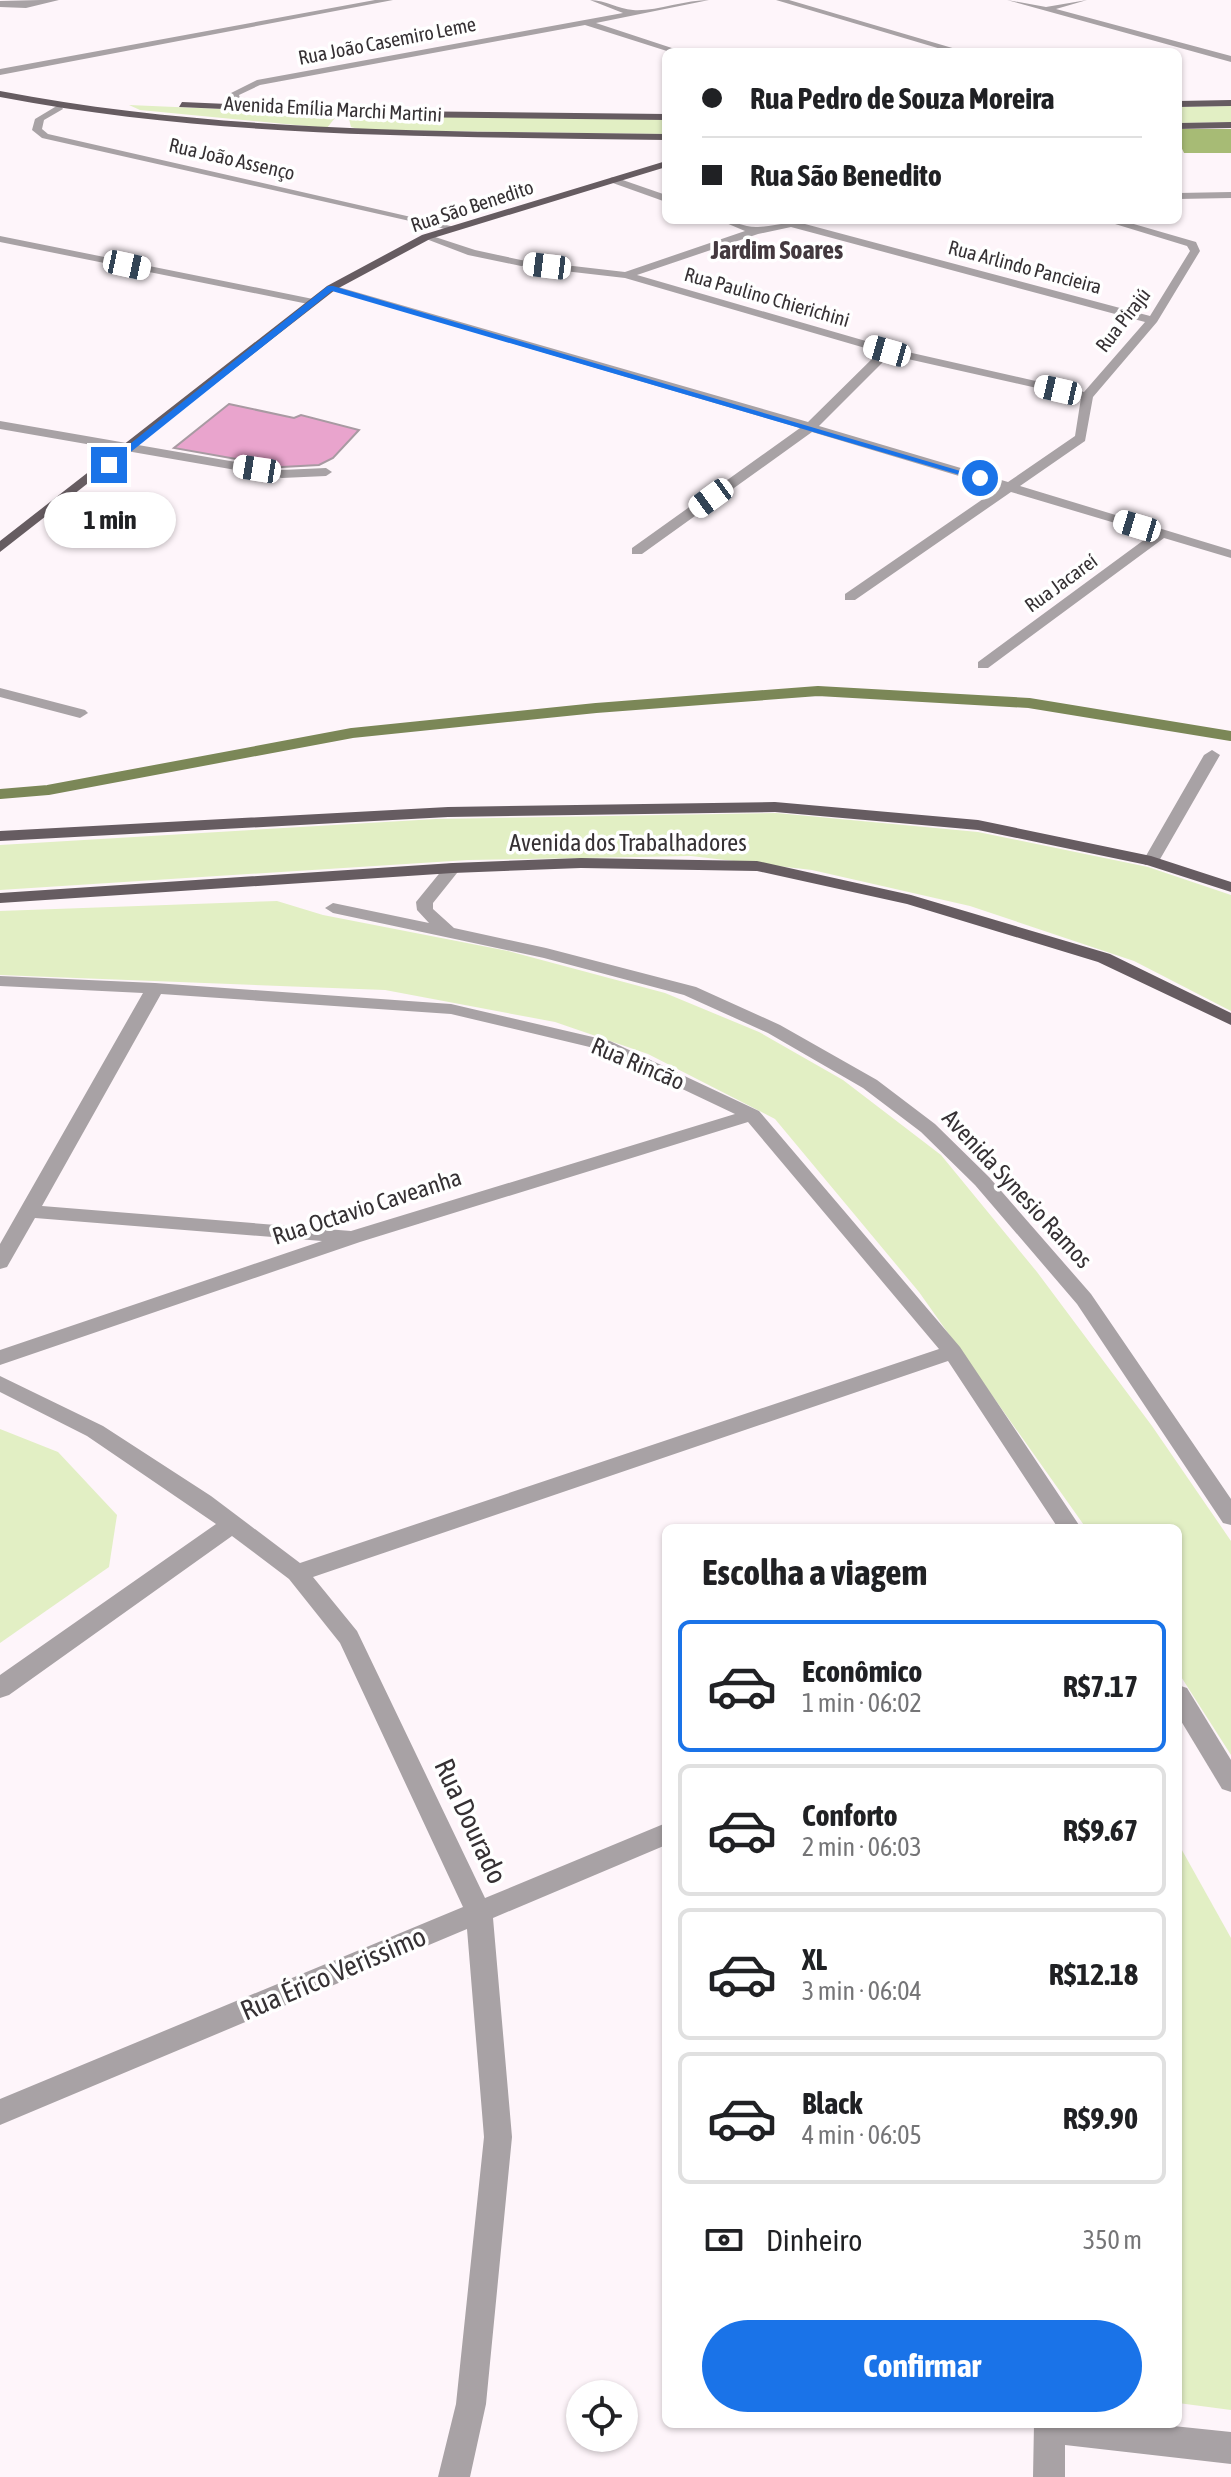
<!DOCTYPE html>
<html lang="pt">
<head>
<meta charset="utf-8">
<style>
  body { margin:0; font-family:"Asap Condensed",sans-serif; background:#f2f2f2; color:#202124; height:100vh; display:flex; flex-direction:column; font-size:30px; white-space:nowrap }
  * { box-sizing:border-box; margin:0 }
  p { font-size:26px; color:#757577 }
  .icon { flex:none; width:44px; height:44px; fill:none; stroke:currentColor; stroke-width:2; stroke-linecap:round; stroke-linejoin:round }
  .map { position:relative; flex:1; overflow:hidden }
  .details { position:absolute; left:662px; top:1524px; width:520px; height:904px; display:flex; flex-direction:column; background:#fff; border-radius:12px; box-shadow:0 2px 6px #0004 }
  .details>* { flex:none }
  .hud { position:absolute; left:662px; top:48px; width:520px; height:176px; border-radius:12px; box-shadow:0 2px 6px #0004; display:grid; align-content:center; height:176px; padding:0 40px; background:#fff }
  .buttons { position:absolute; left:566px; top:2380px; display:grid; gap:16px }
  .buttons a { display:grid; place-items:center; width:72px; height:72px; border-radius:50%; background:#fff; box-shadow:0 2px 6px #0004; font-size:40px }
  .end { position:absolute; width:36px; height:36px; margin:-18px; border:10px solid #1a73e8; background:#fff; box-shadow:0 0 0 4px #fff }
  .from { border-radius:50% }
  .bubble { position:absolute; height:56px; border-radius:28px; background:#fff; box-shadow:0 2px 6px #0004; font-size:26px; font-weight:700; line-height:56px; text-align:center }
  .car { position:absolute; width:24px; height:48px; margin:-24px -12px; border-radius:10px; box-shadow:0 0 6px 2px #0007; background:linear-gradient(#fff 24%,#345 0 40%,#fff 0 76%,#345 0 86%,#fff 0) }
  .hud b { display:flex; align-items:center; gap:28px; height:76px; font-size:30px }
  .hud b+b { border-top:2px solid #e0e0e0 }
  .hud i { width:20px; height:20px; background:#202124 }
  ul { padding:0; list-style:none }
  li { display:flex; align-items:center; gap:24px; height:132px; margin:0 16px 12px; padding:0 24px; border:4px solid #e0e0e0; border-radius:12px }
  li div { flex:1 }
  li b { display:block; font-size:30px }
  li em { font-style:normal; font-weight:700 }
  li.current { border-color:#1a73e8 }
  li>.icon { width:72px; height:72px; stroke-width:1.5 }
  h2 { padding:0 40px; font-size:36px; line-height:96px }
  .pay { display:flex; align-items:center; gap:20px; height:88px; padding:0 40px; font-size:30px }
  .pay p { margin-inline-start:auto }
  .cta { display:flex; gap:16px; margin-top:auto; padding:16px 40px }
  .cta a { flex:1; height:92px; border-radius:48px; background:#1a73e8; color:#fff; font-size:32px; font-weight:700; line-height:92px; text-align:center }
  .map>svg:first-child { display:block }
  .green { fill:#e2efc4 }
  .forest { fill:#a7bb75 }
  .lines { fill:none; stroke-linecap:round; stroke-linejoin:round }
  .stream { stroke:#7b8757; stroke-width:10 }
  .building { fill:#e9a4cd; stroke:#a89aa2; stroke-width:2 }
  .minor { fill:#a8a2a5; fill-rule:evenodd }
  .major { fill:#665c61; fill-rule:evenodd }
  .route { fill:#1a73e8 }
  .labels { text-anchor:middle; stroke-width:7; stroke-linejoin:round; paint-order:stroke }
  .far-street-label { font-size:20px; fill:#363134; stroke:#fff }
  .street-label { font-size:24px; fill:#363134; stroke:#fff }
  .far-district-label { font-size:26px; font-weight:bold; fill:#44393f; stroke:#fff }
  .near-street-label { font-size:28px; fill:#363134; stroke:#fff }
</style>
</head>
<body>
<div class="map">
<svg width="1231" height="2477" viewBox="0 0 1231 2477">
  <rect width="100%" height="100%" fill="#fef5fa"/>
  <!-- green -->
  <g class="green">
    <polygon points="129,105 338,114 327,128 140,110"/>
    <polygon points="1231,106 1231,122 1178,123 1178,107"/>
    <polygon points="353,115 666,119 666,134 362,130 351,127 349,119"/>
    <polygon points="776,813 978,832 1148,867 1231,895 1231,1011 1134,961 970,906 812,870 691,856 468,860 0,890 0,845 436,819"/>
    <polygon points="277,901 323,915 508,951 665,993 759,1032 843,1080 941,1155 1037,1272 1152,1426 1231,1541 1231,1755 1178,1672 1178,1528 1086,1528 919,1292 775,1119 648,1054 555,1022 385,990 0,975 0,911"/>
    <polygon points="0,1429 58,1452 117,1515 109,1567 0,1643"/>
    <polygon points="1178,1843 1231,1938 1231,2410 1178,2403"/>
  </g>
  <!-- forest -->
  <polygon class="forest" points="1178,129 1231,129 1231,153 1184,153 1178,140"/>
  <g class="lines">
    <!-- stream -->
    <polyline class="stream" points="0,794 48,790 352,733 596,708 818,691 1029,703 1231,736"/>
  </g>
  <!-- building -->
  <polygon class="building" points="229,404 294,418 301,415 359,430 333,458 319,465 282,467 174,448"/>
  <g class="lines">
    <!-- minor -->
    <g class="minor">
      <polygon points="40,0 59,0 26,8 0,7 0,1"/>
      <polygon points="375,0 393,0 0,75 0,69"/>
      <path d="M590,0C606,0 618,9 633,10C653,12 685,0 709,0L596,23L684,52H670L585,25L260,85L239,95L243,107L238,110L233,107L229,94L257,80L623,13Z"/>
      <polygon points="776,0 789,0 966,52 951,52"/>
      <polygon points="1007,0 1046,7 1087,0 1056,9 1231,56 1231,62"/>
      <polygon points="60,104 63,109 44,120 42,129 48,134 459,228 454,231 42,138 32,130 35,119"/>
      <polygon points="614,177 666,195 666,202 610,182 610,178"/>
      <polygon points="1231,192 1231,198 1178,199 1178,193"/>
      <path d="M719,220C732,220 746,228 758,227C777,226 794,220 812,220L805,224L1150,316L1190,251L1187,246L1102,220H1120L1196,242L1200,251L1157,322L1093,397L1085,441L1020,486L1231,550V558L1164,538L988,668H978V662L1152,534L1011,492L855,600H845V594L999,488L812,432L642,554H632V548L800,428L325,288L335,286L808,422L879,352L625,278L521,266L468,255L421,237L426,234L475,250L521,260L625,272L745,231ZM791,227L1145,322L1084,392L890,348L637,275L758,234ZM890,355L1081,398L1075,436L1008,482L819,426Z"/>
      <polygon points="0,236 313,299 319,302 313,305 0,242"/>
      <polygon points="0,421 282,470 326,468 332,472 326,476 282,478 0,429"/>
      <polygon points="0,688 85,710 88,713 80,718 0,697"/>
      <polygon points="1212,750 1220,755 1159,861 1157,865 1145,865 1143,861 1204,755"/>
      <polygon points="453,863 461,868 433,903 433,909 454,928 546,948 696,987 780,1025 877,1080 935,1124 989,1177 1091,1294 1231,1499 1231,1525 1223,1523 1077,1304 975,1185 921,1132 863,1088 768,1033 684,995 544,958 333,913 325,908 333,903 429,923 417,910 416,902 447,864"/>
      <path d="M0,976L155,983L451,1004L610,1041L759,1111L960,1347L1081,1528H1058L948,1361L313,1577L357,1631L485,1898L666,1823V1845L493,1918L512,2137L486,2404L470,2477H438L456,2404L484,2137L467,1929L0,2125V2099L463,1907L340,1643L289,1579L232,1536L9,1695L0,1698V1675L216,1524L87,1436L0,1392V1376L103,1426L211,1496L300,1563L939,1349L748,1122L360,1242L0,1365V1350L322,1241L35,1218L7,1267L0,1269V1244L143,993L0,986ZM161,994L451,1014L598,1049L735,1114L351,1231L42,1206Z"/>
      <polygon points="1178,1685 1187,1688 1231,1760 1231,1792 1222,1789 1178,1716"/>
      <polygon points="1034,2424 1154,2424 1231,2432 1231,2464 1065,2445 1065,2477 1033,2477"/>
    </g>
    <!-- major -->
    <g class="major">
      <path d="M0,91C219,133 444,131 666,134V140C444,136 219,139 0,97Z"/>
      <polygon points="1231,100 1231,106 1178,107 1178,101"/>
      <polygon points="182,102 393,111 666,114 666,120 393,117 179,107"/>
      <polygon points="1231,122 1231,128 1178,129 1178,123"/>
      <polygon points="666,161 666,167 430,239 335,290 0,552 0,541 327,286 422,235"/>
      <polygon points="775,802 978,820 1151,856 1231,882 1231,892 1147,865 978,830 775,812 448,817 0,841 0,831 448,807"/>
      <polygon points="581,858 757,861 911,895 1110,954 1231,1013 1231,1025 1098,962 907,904 757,871 581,868 453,873 0,903 0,893 453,863"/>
    </g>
  </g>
  <!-- route -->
  <polygon class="route" points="328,286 333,286 984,478 977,480 332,291 112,467 106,467 106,463"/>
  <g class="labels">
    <!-- far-street labels -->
    <g class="far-street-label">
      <text transform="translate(387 41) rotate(-11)" y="7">Rua João Casemiro Leme</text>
      <text transform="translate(333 109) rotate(3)" y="7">Avenida Emília Marchi Martini</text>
      <text transform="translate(232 159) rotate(13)" y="7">Rua João Assenço</text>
      <text transform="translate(472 206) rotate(-18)" y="7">Rua São Benedito</text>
      <text transform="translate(1025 267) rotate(15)" y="7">Rua Arlindo Pancieira</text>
      <text transform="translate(767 297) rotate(16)" y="7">Rua Paulino Chierichini</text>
      <text transform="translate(1123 320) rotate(-52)" y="7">Rua Pirajú</text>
      <text transform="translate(1061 583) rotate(-36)" y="7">Rua Jacareí</text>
    </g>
    <!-- street labels -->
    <g class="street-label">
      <text x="628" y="851">Avenida dos Trabalhadores</text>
      <text transform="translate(638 1064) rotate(23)" y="8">Rua Rincão</text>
      <text transform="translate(1017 1189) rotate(47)" y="8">Avenida Synesio Ramos</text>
      <text transform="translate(367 1207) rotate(-18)" y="8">Rua Octavio Caveanha</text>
    </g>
    <!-- far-district labels -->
    <g class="far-district-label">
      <text x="777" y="259">Jardim Soares</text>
    </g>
    <!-- near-street labels -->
    <g class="near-street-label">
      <text transform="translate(471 1821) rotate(65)" y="10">Rua Dourado</text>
      <text transform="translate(333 1973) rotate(-23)" y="10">Rua Érico Verissimo</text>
    </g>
  </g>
</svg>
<div class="buttons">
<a><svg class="icon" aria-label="locate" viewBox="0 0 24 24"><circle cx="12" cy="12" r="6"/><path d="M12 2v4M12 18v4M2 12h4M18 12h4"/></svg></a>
</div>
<i class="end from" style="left:980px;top:478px"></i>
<i class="end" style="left:109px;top:465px"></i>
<div class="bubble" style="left:44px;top:492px;width:132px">1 min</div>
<i class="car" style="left:127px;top:265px;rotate:102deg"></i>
<i class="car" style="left:547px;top:266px;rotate:277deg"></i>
<i class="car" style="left:887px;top:351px;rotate:286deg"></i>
<i class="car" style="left:1058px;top:390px;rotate:283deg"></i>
<i class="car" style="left:257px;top:469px;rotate:279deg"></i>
<i class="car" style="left:711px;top:498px;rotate:234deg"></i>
<i class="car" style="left:1137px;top:526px;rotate:287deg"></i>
<div class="hud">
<b><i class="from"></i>Rua Pedro de Souza Moreira</b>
<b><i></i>Rua São Benedito</b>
</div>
<section class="details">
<h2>Escolha a viagem</h2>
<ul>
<li class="current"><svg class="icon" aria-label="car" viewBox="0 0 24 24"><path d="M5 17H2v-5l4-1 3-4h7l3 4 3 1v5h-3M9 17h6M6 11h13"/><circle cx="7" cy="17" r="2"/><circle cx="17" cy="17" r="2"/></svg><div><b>Econômico</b><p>1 min · 06:02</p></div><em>R$7.17</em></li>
<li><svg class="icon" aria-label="car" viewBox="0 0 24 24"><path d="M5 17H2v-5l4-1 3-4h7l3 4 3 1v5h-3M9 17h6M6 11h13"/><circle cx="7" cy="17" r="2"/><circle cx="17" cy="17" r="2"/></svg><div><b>Conforto</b><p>2 min · 06:03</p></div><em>R$9.67</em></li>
<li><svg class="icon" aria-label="car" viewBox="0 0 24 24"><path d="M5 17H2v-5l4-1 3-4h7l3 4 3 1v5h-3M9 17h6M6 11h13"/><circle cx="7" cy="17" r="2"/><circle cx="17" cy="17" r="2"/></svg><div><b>XL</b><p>3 min · 06:04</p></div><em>R$12.18</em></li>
<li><svg class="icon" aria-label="car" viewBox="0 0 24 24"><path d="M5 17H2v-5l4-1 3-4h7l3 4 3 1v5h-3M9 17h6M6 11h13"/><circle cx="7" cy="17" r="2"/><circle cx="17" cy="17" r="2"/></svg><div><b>Black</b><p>4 min · 06:05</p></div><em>R$9.90</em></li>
</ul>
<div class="pay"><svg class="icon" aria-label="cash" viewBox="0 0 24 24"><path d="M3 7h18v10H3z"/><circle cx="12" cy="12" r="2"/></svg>Dinheiro<p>350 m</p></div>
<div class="cta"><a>Confirmar</a></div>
</section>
</div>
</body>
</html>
